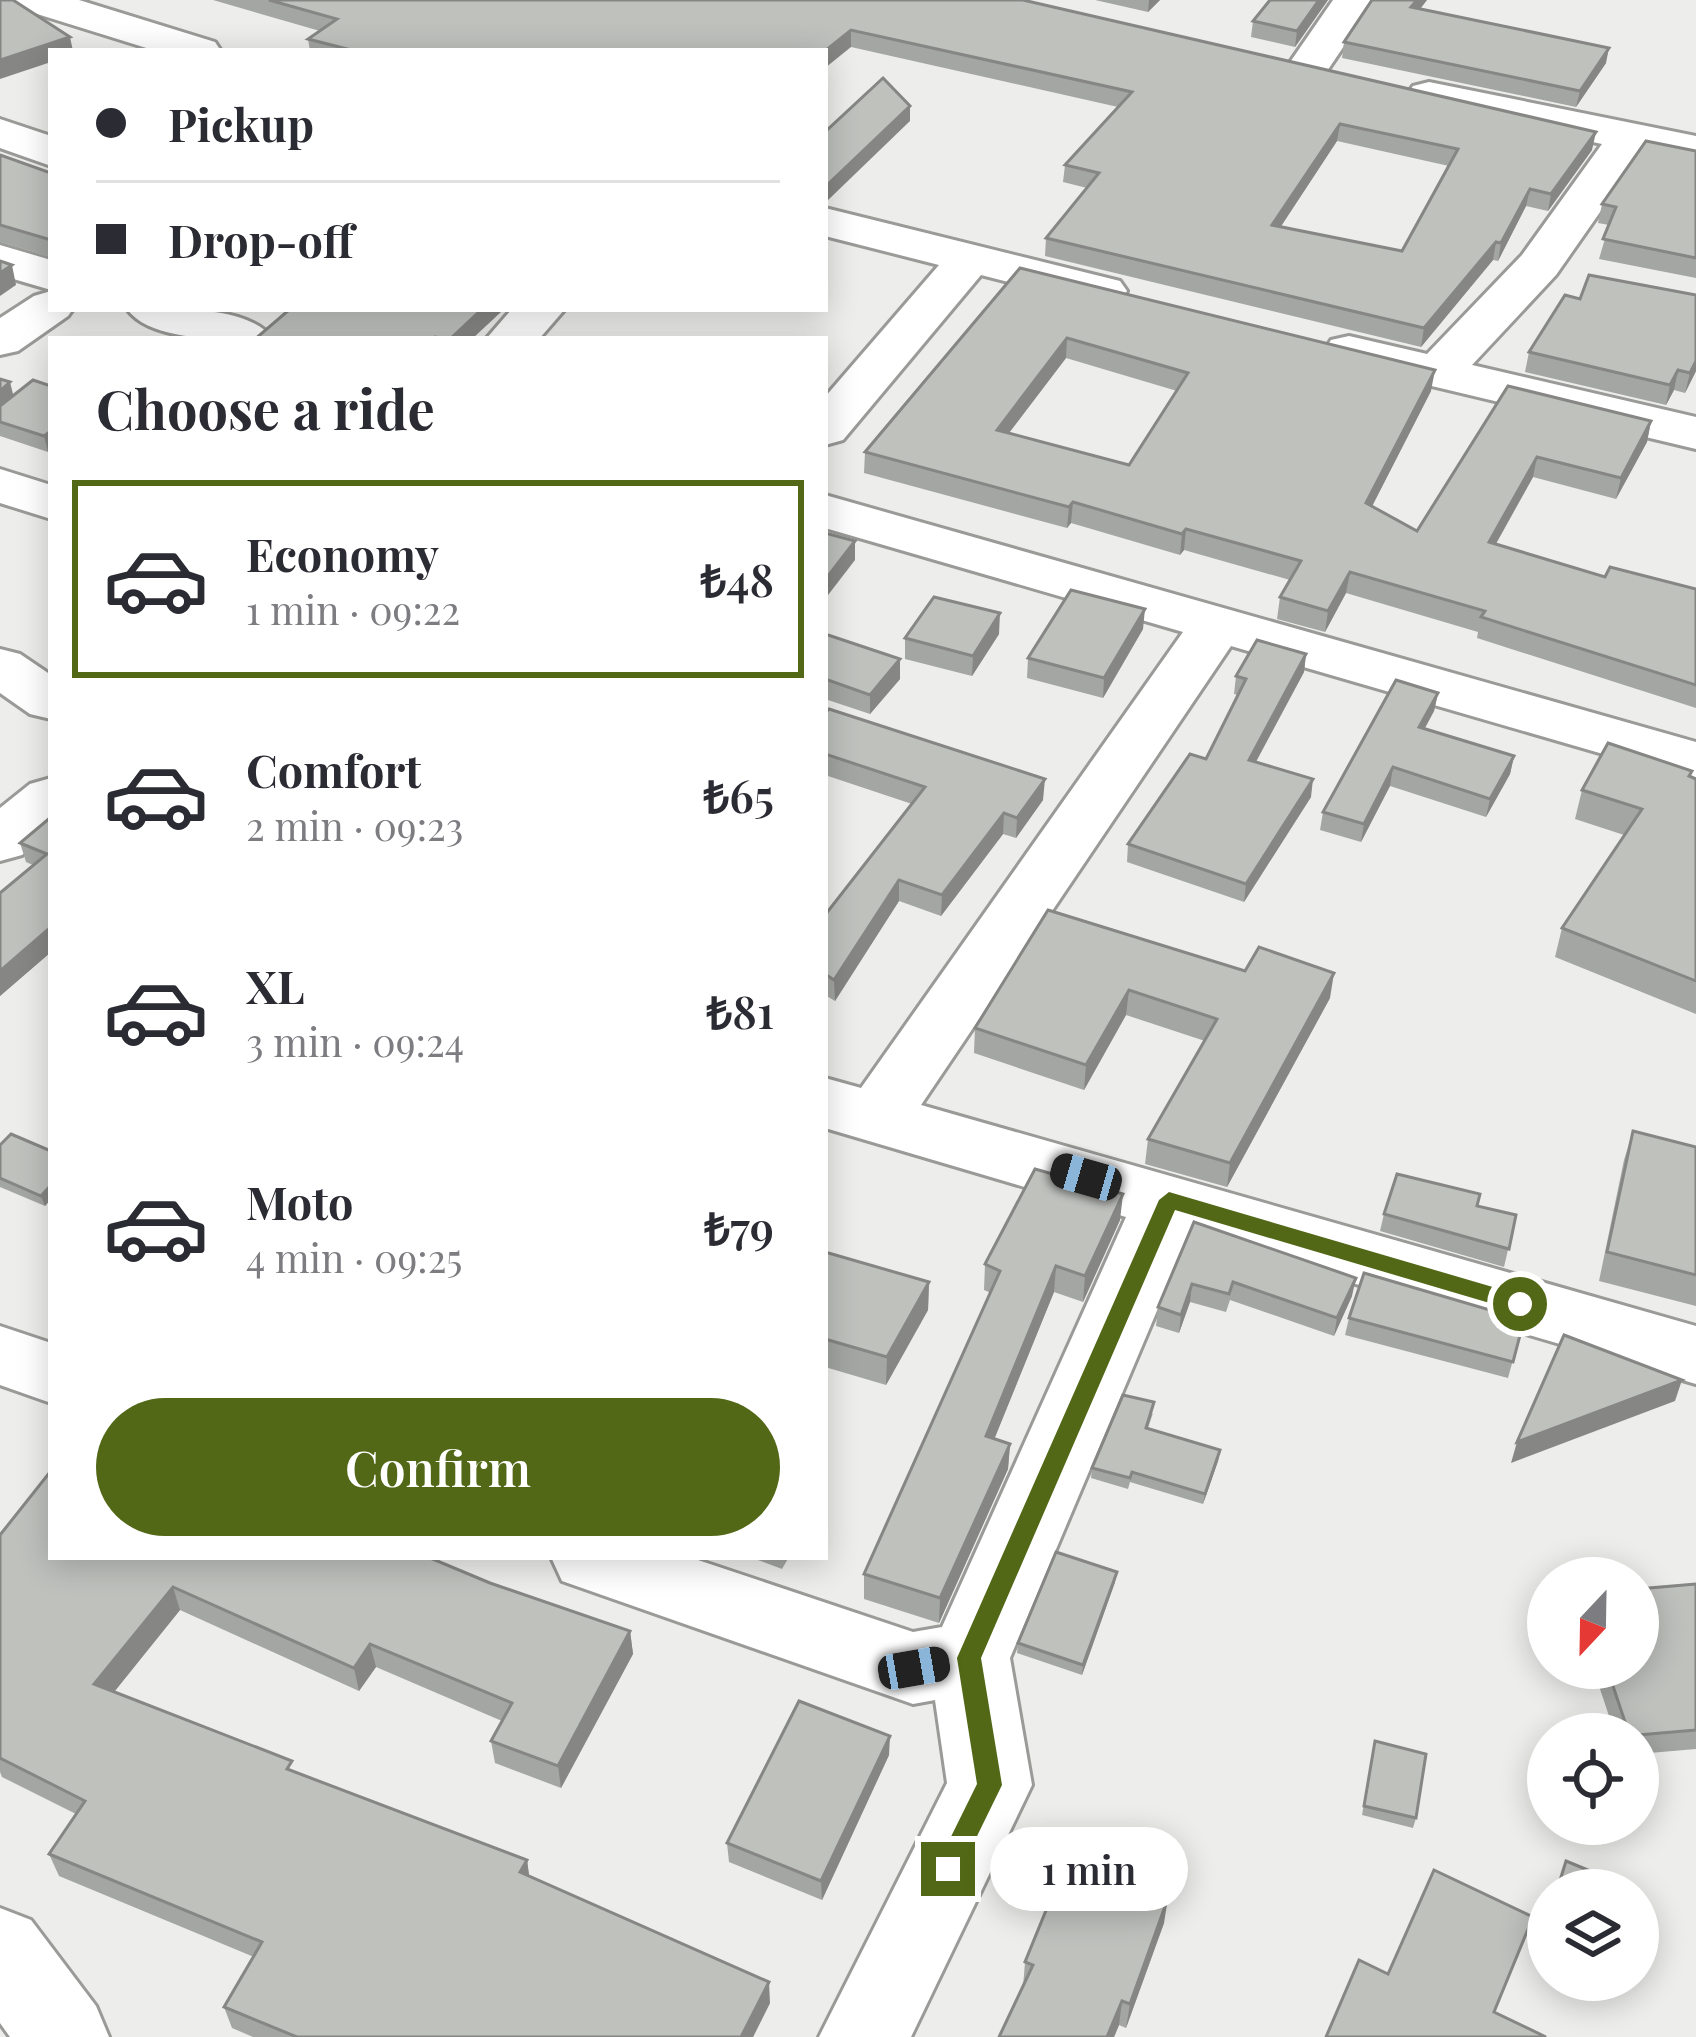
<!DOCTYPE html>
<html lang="en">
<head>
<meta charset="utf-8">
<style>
  body { margin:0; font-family:"Playfair Display",serif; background:#f7f7f7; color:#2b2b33; height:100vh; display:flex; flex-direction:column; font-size:45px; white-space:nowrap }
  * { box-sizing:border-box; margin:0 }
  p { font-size:39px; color:#7c7c81 }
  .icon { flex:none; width:66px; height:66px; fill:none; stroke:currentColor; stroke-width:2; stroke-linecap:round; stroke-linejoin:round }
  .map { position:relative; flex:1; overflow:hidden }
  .drawer { position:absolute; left:48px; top:336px; width:780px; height:1224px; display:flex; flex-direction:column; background:#fff; border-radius:0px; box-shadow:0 6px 30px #0003 }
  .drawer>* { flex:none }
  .guide { position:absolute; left:48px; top:48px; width:780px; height:264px; border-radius:0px; box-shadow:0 6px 30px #0003; display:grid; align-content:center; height:264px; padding:0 48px; background:#fff }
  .needle { width:78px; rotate:202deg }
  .fabs { position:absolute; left:1527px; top:1557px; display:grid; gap:24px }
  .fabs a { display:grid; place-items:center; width:132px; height:132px; border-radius:50%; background:#fff; box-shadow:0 6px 30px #0003; font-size:60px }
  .end { position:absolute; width:54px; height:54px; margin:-27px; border:15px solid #526817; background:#fff; box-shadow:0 0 0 6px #fff }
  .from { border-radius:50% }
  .bubble { position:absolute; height:84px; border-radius:42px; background:#fff; box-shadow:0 6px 30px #0003; font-size:39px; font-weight:600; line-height:84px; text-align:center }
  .car { position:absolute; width:36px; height:72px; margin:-36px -18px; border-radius:15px; box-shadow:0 0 9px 3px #0007; background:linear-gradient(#222 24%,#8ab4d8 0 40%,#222 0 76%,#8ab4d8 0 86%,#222 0) }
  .guide b { display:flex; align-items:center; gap:42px; height:114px; font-size:45px }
  .guide b+b { border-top:3px solid #e1e1e2 }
  .guide i { width:30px; height:30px; background:#2b2b33 }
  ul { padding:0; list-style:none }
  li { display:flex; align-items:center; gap:36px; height:198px; margin:0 24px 18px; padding:0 24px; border:6px solid transparent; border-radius:0px }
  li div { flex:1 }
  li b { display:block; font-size:45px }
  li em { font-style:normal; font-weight:600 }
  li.selected { border-color:#526817 }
  li>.icon { width:108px; height:108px; stroke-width:1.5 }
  h2 { padding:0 48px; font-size:54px; line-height:144px }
  .primary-button { display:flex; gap:24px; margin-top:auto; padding:24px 48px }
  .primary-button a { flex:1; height:138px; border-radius:72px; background:#526817; color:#fff; font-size:48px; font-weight:600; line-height:138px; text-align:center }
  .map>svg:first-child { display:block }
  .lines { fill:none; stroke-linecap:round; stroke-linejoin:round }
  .minor-casing { stroke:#9a9b98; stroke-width:6 }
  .minor { fill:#fff; fill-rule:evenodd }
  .wall { fill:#a4a6a3; fill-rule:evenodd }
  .shaded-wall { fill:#868784 }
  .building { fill:#bfc1bd; stroke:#868784; stroke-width:3; fill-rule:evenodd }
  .route { fill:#526817 }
</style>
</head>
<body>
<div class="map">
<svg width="1696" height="2037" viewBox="0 0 1696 2037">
  <rect width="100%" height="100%" fill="#edeeeb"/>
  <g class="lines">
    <defs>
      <g id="minor">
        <polygon points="15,0 79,0 215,42 221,51 156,51 21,9"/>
        <polygon points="1333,0 1375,0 1323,77 1308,81 1293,77 1286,68"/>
        <polygon points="1429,82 1696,136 1696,164 1642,152 1556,275 1472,365 1696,417 1696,449 1331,362 1324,351 1331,340 1349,336 1427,354 1522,255 1602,144 1413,104 1407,95 1413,86"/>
        <polygon points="0,119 51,136 51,166 0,148"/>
        <polygon points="825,208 1120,281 1127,291 1120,301 1103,306 981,275 843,440 825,445 825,397 939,265 825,236"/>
        <polygon points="0,245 51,260 51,290 0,275"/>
        <polygon points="51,291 51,309 73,309 68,316 18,351 0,355 0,318 34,296"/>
        <path d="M127,309C166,309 249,304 273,339C234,339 152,344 127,309Z"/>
        <polygon points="512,309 565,309 539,339 486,339"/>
        <polygon points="0,469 51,485 51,519 0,503"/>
        <polygon points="825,495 1696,742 1696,781 1231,646 921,1105 1696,1326 1696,1384 1189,1235 1010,1658 1032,1785 911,2037 819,2037 947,1783 935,1700 913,1704 562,1581 551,1557 689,1557 913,1632 942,1627 1126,1217 825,1128 825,1078 861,1088 1183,632 825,528"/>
        <polygon points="0,649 20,654 51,675 51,719 30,714 0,693"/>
        <polygon points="51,778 51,830 22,855 0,861 0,808 30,784"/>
        <polygon points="0,1326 51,1343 51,1403 0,1385"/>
        <polygon points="0,1908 31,1920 96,2006 109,2037 10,2037 0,2023"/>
      </g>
    </defs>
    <!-- minor casing -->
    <use href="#minor" class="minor-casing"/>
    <!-- minor -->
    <use href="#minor" class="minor"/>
  </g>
  <!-- wall -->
  <g class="wall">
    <path d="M213,0H1023L1592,150L1548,211L1526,206L1498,261L1493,260L1421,347L1045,256L1046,238L1087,188L1063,182L1065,165L1118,107L851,47L825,51H310L308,39L320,31ZM1337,141L1449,166L1402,251L1281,226Z"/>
    <polygon points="1095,0 1160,0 1148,12"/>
    <polygon points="1328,0 1295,47 1251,37 1253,21"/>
    <polygon points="1427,0 1420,9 1606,63 1576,107 1342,58 1344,42"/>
    <polygon points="1696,151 1696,278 1599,259 1609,225 1598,223 1602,204"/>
    <polygon points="0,155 51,173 51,257 0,242"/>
    <path d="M1020,268L1431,391L1372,506L1417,531L1508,386L1651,421L1647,442L1616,499L1533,477L1496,544L1605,577L1696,589V708L1477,638L1478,632L1346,593L1325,632L1277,619L1280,597L1290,580L1184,550L1180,555L1071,523L1067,528L864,473L865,452ZM1066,358L1177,391L1129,465L1009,433Z"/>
    <polygon points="1580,299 1696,371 1685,393 1674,390 1666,405 1525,372 1529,352"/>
    <polygon points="0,379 13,396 51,386 51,449 48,452 0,436"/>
    <polygon points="1143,629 1103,698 1027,678 1028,658"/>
    <polygon points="825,634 900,659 900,679 870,714 825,699"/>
    <polygon points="999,634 972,676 905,659 905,638"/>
    <polygon points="1306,654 1304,672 1256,762 1311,797 1244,902 1127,862 1128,844 1206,759 1238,695 1234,694 1236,676"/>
    <polygon points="1438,693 1434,711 1424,729 1514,756 1510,774 1486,817 1390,786 1361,842 1320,830 1323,812"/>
    <polygon points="825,713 1043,800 1016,838 1003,834 941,916 899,901 835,1001 825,995 825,915 912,804 825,775"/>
    <polygon points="1691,777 1696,779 1696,1014 1555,957 1562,928 1624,835 1575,819 1582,790"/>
    <polygon points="51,817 51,952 0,996 33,865 26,862 20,843"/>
    <polygon points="1048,910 1330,998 1227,1187 1145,1164 1148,1139 1205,1041 1126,1015 1084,1090 974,1053 975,1028"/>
    <polygon points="1633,1131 1696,1147 1696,1306 1599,1281 1624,1160"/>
    <polygon points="0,1145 51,1151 51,1199 45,1206 0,1187"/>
    <polygon points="1477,1206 1516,1215 1504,1267 1380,1231 1384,1214"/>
    <polygon points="1120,1220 1083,1302 1054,1292 994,1439 1010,1444 1008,1469 939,1623 864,1599 864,1574 991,1293 984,1290 985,1264"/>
    <polygon points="1194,1222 1352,1296 1334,1336 1230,1300 1226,1312 1190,1302 1179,1333 1156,1326 1158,1307"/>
    <polygon points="825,1252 929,1282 928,1310 886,1385 825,1367"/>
    <polygon points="1349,1318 1524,1320 1508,1378 1345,1335"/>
    <polygon points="1153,1413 1148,1428 1220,1450 1218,1461 1203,1504 1130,1482 1128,1489 1091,1478 1092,1468"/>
    <polygon points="0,1535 51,1557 490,1583 630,1631 633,1654 561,1788 495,1763 491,1741 502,1721 376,1667 359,1691 180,1610 114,1692 295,1772 527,1860 529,1876 770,2003 753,2037 253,2037 232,2028 224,2007 254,1957 59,1876 49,1854 76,1814 2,1777 0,1772"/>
    <polygon points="750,1557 789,1557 782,1569"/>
    <polygon points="1115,1582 1082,1675 1017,1653 1018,1643"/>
    <polygon points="1696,1584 1696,1749 1638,1754 1638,1734 1615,1734 1593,1668 1638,1668"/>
    <polygon points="1375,1741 1416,1818 1413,1828 1362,1815"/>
    <polygon points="889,1755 822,1900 729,1862 727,1843"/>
    <polygon points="1548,1919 1548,1967 1535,1962"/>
    <polygon points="1164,1923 1126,2028 1119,2025 1114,2037 999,2037 1023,1987 1025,1962"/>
  </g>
  <!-- shaded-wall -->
  <g class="shaded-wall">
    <polygon points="1149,0 1160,0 1148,12"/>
    <polygon points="1319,0 1328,0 1295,47 1297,31"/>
    <polygon points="1417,0 1427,0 1409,23 1411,7"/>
    <polygon points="851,30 851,47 825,68 825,51"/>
    <polygon points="70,37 73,51 51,51 51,62 0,79 0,60"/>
    <polygon points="1609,48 1606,63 1576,107 1580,91"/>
    <polygon points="910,106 910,121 825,203 825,187"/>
    <polygon points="1340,124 1337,141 1270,243 1272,225"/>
    <polygon points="1596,132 1592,150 1548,211 1551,194"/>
    <polygon points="1530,189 1526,206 1498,261 1501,243"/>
    <polygon points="1496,242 1493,260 1421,347 1424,328"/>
    <polygon points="12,265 16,285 0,296 0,273"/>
    <polygon points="482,309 501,309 501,312 472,339 450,339"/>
    <polygon points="1067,338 1066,358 996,450 997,430"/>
    <polygon points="1696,361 1696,371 1685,393 1690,373"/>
    <polygon points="1435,370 1431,391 1363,524 1366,503"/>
    <polygon points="1678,370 1674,390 1666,405 1670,385"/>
    <polygon points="10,382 15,402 0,416 0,391"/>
    <polygon points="1651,421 1647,442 1616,499 1621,478"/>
    <polygon points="51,431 51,449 48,452 44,436"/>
    <polygon points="1537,457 1533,477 1485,563 1489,542"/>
    <polygon points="1073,502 1071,523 1067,528 1069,507"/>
    <polygon points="1186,529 1184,550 1180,555 1182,534"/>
    <polygon points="855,541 855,560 825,599 825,580"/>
    <polygon points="1350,572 1346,593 1325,632 1328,611"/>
    <polygon points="1145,609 1143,629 1103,698 1104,678"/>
    <polygon points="1000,613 999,634 972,676 973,656"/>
    <polygon points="1306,654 1304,672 1247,778 1249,760"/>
    <polygon points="900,659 900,679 870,714 870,695"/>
    <polygon points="1438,693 1434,711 1416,745 1419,727"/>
    <polygon points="1514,756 1510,774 1486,817 1490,799"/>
    <polygon points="1393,767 1390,786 1361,842 1364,824"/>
    <polygon points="1045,779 1043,800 1016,838 1017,818"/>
    <polygon points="1313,779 1311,797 1244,902 1246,884"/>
    <polygon points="1004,813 1003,834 941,916 942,895"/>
    <polygon points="899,880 899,901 835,1001 834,980"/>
    <polygon points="51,927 51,952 0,996 0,971"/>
    <polygon points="1334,973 1330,998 1227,1187 1230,1163"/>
    <polygon points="1129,990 1126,1015 1084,1090 1086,1065"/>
    <polygon points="51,1185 51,1199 45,1206 41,1196"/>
    <polygon points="1123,1194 1120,1220 1083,1302 1085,1276"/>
    <polygon points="1056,1266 1054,1292 985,1462 986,1436"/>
    <polygon points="1356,1278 1352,1296 1334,1336 1337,1318"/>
    <polygon points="929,1282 928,1310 886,1385 887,1357"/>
    <polygon points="1192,1284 1190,1302 1179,1333 1181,1315"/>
    <polygon points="1682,1380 1675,1401 1511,1463 1517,1442"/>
    <polygon points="1010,1444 1008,1469 939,1623 940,1598"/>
    <polygon points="1220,1450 1218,1461 1203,1504 1205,1494"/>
    <polygon points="1117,1572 1115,1582 1082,1675 1083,1665"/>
    <polygon points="173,1587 180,1610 102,1707 94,1684"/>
    <polygon points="630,1631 633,1654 561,1788 558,1766"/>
    <polygon points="370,1644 376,1667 359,1691 354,1668"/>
    <polygon points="890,1736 889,1755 822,1900 821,1881"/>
    <polygon points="527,1860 530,1882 520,1872"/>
    <polygon points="1168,1898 1164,1923 1126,2028 1130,2004"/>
    <polygon points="769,1982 770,2003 753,2037 741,2037"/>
    <polygon points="1122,2001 1119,2025 1114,2037 1107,2037"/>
  </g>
  <!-- building -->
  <g class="building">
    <polygon points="0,0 13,0 70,37 0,60"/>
    <path d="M269,0H1023L1596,132L1551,194L1530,189L1501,243L1496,242L1424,328L1046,238L1099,173L1065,165L1132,92L851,30L825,51H355L308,39L337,19ZM1340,124L1458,149L1402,251L1272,225Z"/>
    <polygon points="1270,0 1319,0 1297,31 1253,21"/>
    <polygon points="1372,0 1417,0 1411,7 1609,48 1580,91 1344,42"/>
    <polygon points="883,78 910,106 825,187 825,132"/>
    <polygon points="1646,141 1696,151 1696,258 1603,239 1616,207 1602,204"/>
    <polygon points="0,155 51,173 51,240 0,225"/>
    <polygon points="0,261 12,265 0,273"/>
    <path d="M1020,268L1435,370L1366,503L1417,531L1508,386L1651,421L1621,478L1537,457L1489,542L1605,577L1610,567L1696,589V685L1481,617L1485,611L1350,572L1328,611L1280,597L1301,561L1186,529L1182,534L1073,502L1069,507L865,452ZM1067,338L1188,373L1129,465L997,430Z"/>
    <polygon points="1589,275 1696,295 1696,361 1690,373 1678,370 1670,385 1529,352 1565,295 1580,299"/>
    <polygon points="290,309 482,309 450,339 435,337 433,339 255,339"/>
    <polygon points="0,379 10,382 0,391"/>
    <polygon points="33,380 51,386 51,431 44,436 0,422 0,406"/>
    <polygon points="825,533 855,541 825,580"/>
    <polygon points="1071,590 1145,609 1104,678 1028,658"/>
    <polygon points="934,597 1000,613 973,656 905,638"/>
    <polygon points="825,634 900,659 870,695 825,679"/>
    <polygon points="1257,640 1306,654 1249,760 1313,779 1246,884 1128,844 1190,754 1206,759 1246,679 1236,676"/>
    <polygon points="1396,680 1438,693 1419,727 1514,756 1490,799 1393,767 1364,824 1323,812"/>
    <polygon points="829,709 1045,779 1017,818 1004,813 942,895 899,880 834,980 825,974 825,915 925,787 825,754 825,713"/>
    <polygon points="1608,743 1692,771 1689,776 1696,779 1696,981 1562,928 1642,809 1582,790"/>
    <polygon points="51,817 51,927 0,971 0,893 47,854 20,843"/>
    <polygon points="1048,910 1245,971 1259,947 1334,973 1230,1163 1148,1139 1217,1019 1129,990 1086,1065 975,1028"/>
    <polygon points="1633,1131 1696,1147 1696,1275 1607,1252"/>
    <polygon points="11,1134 51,1151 51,1185 41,1196 0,1178 0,1145"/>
    <polygon points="1035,1169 1123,1194 1085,1276 1056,1266 986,1436 1010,1444 940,1598 864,1574 1000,1271 985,1264"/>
    <polygon points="1397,1174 1480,1194 1477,1206 1516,1215 1509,1249 1384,1214"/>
    <polygon points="1194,1222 1356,1278 1337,1318 1233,1282 1229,1294 1192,1284 1181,1315 1158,1307"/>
    <polygon points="825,1252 929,1282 887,1357 825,1339"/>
    <polygon points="1364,1273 1524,1320 1513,1362 1349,1318"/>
    <polygon points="1564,1335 1682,1380 1517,1442"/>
    <polygon points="1123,1395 1154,1402 1146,1428 1220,1450 1205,1494 1132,1472 1130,1478 1092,1468"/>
    <polygon points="50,1472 51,1557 428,1557 490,1583 630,1631 558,1766 491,1741 512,1703 370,1644 354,1668 173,1587 94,1684 292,1761 287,1769 527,1860 520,1872 769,1982 741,2037 297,2037 224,2007 262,1942 49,1854 85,1801 0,1758 0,1535"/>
    <polygon points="1056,1552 1117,1572 1083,1665 1018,1643"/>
    <polygon points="1696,1584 1696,1730 1638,1735 1629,1734 1607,1668 1638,1668 1638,1589"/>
    <polygon points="799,1701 890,1736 821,1881 727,1843"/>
    <polygon points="1375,1741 1426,1754 1416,1818 1364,1806"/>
    <polygon points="1067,1859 1168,1898 1130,2004 1122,2001 1107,2037 999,2037 1033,1965 1025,1962"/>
    <polygon points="1566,1861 1612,1880 1610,1890 1557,1890"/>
    <polygon points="1434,1870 1533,1917 1494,2012 1546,2037 1326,2037 1359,1960 1388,1974"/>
    <polygon points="1548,1922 1548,1956 1539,1952"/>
  </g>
  <!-- route -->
  <polygon class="route" points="1169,1192 1520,1295 1531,1304 1520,1312 1175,1210 981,1658 1002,1785 957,1877 948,1881 935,1869 977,1784 957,1658 1159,1200"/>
</svg>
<div class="fabs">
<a><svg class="needle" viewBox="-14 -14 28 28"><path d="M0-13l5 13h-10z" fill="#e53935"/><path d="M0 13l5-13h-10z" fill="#7c7c81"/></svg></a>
<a><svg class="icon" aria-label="locate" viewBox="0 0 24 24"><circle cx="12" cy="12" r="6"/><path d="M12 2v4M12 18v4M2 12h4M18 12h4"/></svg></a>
<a><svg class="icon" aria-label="layers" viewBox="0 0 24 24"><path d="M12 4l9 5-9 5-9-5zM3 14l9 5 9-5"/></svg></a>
</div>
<i class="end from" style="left:1520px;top:1304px"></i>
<i class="end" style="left:948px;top:1869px"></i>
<div class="bubble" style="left:990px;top:1827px;width:198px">1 min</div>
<i class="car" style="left:1086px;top:1177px;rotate:286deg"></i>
<i class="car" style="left:914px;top:1668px;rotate:80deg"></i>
<div class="guide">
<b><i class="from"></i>Pickup</b>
<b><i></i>Drop-off</b>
</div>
<section class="drawer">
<h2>Choose a ride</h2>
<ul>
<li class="selected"><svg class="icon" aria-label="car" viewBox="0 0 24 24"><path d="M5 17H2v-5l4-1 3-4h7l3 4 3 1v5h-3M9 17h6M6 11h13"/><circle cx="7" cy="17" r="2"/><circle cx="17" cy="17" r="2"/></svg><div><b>Economy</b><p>1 min · 09:22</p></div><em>₺48</em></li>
<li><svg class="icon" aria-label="car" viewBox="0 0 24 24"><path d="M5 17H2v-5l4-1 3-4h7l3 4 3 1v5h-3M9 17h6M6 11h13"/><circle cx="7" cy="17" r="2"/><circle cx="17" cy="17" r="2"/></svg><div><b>Comfort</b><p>2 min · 09:23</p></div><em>₺65</em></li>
<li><svg class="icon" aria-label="car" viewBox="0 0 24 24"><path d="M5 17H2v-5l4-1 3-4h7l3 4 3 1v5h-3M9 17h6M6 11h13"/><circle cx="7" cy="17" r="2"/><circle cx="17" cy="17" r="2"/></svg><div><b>XL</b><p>3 min · 09:24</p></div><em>₺81</em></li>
<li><svg class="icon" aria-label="car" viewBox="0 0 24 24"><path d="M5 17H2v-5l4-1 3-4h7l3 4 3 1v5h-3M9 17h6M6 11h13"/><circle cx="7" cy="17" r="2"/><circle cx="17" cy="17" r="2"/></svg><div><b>Moto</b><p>4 min · 09:25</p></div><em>₺79</em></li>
</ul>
<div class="primary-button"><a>Confirm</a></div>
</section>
</div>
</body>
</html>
